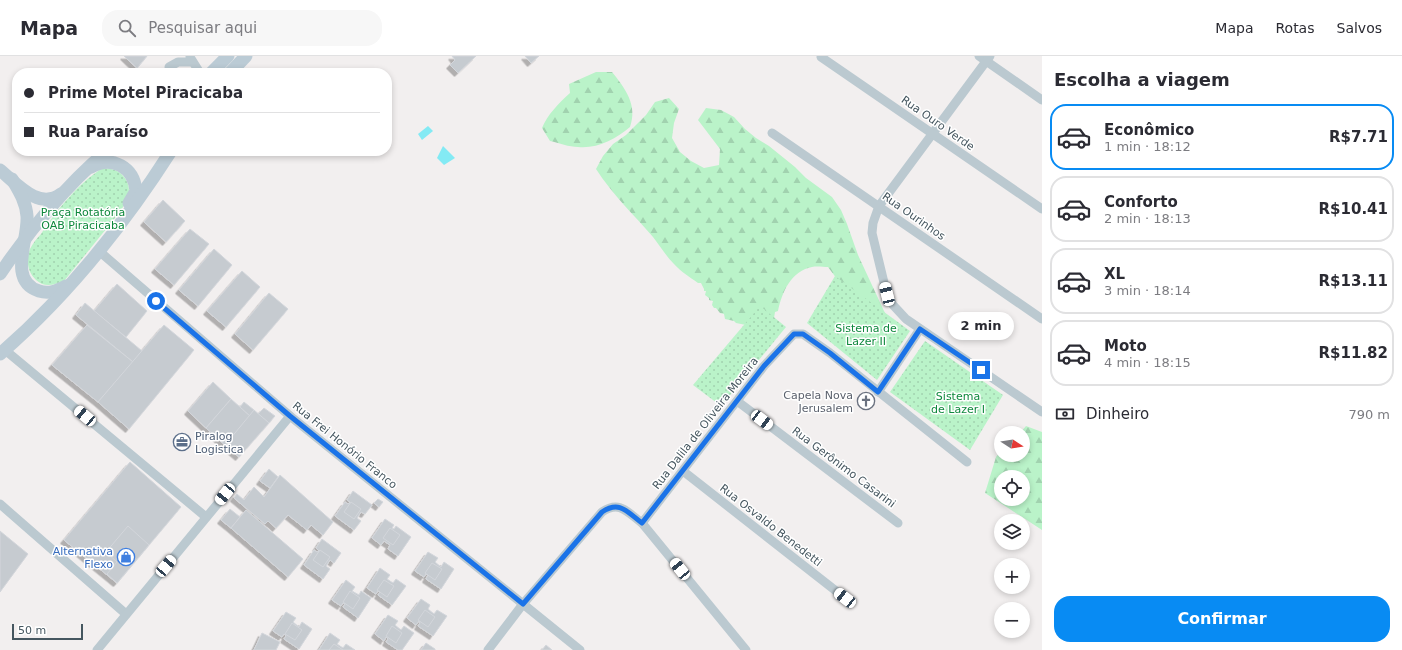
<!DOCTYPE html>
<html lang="pt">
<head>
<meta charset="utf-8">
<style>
  body { margin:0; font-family:"DejaVu Sans",sans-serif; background:#f7f7f7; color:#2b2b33; height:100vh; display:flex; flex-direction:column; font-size:15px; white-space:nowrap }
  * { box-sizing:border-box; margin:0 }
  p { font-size:13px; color:#7c7c81 }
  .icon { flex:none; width:22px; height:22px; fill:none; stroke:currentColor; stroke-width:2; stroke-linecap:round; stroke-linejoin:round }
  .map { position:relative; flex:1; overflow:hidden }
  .drawer { display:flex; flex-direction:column; background:#fff; width:360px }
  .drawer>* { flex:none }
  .guide { position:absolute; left:12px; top:12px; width:380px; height:88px; border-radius:16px; box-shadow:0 2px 6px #0003; display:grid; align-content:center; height:88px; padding:0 12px; background:#fff }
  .needle { width:26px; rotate:102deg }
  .tools { position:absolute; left:994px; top:370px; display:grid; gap:8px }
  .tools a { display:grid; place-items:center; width:36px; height:36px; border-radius:50%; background:#fff; box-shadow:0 2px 6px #0003; font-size:20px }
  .scale { position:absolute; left:12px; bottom:10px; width:71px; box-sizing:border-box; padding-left:4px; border:2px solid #45565f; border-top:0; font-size:11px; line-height:14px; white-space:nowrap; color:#45565f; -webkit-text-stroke:3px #fff; paint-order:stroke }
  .end { position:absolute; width:18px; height:18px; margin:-9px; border:5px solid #1a73e8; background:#fff; box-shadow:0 0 0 2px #fff }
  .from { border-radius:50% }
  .bubble { position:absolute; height:28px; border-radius:14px; background:#fff; box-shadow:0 2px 6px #0003; font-size:13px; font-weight:600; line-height:28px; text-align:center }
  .car { position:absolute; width:12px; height:24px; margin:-12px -6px; border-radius:5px; box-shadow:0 0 3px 1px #0007; background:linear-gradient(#fff 24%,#345 0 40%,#fff 0 76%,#345 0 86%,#fff 0) }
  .guide b { display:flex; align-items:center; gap:14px; height:38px; font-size:15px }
  .guide b+b { border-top:1px solid #e1e1e2 }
  .guide i { width:10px; height:10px; background:#2b2b33 }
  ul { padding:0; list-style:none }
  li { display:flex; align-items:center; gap:12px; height:66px; margin:0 8px 6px; padding:0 4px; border:2px solid #e1e1e2; border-radius:16px }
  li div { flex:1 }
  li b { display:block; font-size:15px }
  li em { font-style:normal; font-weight:600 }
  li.on { border-color:#088bf3 }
  li>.icon { width:36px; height:36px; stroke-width:1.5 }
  h2 { padding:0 12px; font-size:18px; line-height:48px }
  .pay { display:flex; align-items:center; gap:10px; height:44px; padding:0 12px; font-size:15px }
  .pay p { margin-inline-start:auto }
  .cta { display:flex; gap:8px; margin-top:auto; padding:8px 12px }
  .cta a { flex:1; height:46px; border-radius:16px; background:#088bf3; color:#fff; font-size:16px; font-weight:600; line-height:46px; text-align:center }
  header { display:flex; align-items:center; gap:24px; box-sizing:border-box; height:56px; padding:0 20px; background:#fff; border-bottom:1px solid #e1e1e2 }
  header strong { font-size:19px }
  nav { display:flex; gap:22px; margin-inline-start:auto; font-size:14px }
  .search { width:280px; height:36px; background:#f7f7f7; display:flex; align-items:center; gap:10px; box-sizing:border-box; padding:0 14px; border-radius:16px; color:#7c7c81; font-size:15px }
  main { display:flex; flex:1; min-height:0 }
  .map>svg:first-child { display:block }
  .forest { fill:url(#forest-firs); fill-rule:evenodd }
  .park { fill:url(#park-dots) }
  .water { fill:#83eaf4 }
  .building { fill:#c6cbd0; stroke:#d3d6db; filter:url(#shadow) }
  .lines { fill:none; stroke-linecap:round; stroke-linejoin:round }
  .street { stroke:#bbc9d0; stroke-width:9 }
  .secondary { stroke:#bbcbd5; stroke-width:13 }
  .route { stroke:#1a73e8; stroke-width:5 }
  .labels { text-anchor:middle; stroke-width:3; stroke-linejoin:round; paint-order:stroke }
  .street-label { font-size:11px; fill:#45565f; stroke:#fff }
  .park-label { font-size:11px; fill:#0e883c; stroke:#fff }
  .worship-label { font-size:11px; fill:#5b616d; stroke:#fff; text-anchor:end }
  .service-label { font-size:11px; fill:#4e5e75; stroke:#fff; text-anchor:start }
  .shop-label { font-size:11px; fill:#366cbe; stroke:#fff; text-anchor:end }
</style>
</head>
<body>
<header>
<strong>Mapa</strong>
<div class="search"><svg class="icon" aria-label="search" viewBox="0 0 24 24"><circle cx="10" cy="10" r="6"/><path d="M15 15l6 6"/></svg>Pesquisar aqui</div>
<nav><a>Mapa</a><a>Rotas</a><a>Salvos</a></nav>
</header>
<main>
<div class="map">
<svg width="1042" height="594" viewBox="0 0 1042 594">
  <defs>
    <pattern id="forest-firs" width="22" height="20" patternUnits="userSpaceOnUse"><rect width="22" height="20" fill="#baf3c9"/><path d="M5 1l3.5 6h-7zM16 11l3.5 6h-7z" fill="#a1d2af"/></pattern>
    <pattern id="park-dots" width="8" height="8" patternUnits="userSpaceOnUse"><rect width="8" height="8" fill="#baf3c9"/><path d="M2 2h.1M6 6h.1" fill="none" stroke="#a1d2af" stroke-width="1.8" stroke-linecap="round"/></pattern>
    <filter id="shadow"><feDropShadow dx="-3.5" dy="3.5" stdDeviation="0" flood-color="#0004"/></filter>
  </defs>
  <rect width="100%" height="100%" fill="#f2efef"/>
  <!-- forest -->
  <g class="forest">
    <path d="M596,16H612C625,32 638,49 630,71C616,83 597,93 578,91C569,91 559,87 550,85L542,72C547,59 559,47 570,37L569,28Z"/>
    <path d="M669,42L679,53L674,67L672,82L680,96L691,105L704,112L719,109L720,93L698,64L706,52L721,54L734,61L745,73L756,82L769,90L795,111L806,122L832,141L841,154L847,168L858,199L884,255L895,274L837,223L828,211C823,211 817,210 812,211C791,215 782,236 778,255L775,256L774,262L756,271L736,267L734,265L725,263L724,258L720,257L716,252H714L712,249L713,245L709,244V242L705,239L706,235H704V233L701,227H698C690,221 681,216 674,208C666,200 660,190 653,181C634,159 612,138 596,113L603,100L613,88L626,79L646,59L655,46Z"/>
    <path d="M1026,370L1042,376V474L985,437L996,401L1001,395V399H1023V377H1020ZM1001,421H1023V443H1001Z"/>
  </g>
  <!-- park -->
  <g class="park">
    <path d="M101,113C104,113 108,112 111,113C123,115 132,128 128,140C127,146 123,151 119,157L64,225C53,229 45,232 36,224C27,216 26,203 30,193C33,187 37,182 41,178C56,155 78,128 101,113Z"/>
    <polygon points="835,220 910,275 877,324 807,267"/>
    <polygon points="760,250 786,271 721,350 693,329"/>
    <polygon points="925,285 1003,339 970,394 890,336"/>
  </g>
  <!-- water -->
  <g class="water">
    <polygon points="428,70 433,75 422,84 418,78"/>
    <polygon points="443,90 455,102 444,109 437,102"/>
  </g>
  <!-- building -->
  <g class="building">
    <polygon points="124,0 147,0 137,12"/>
    <polygon points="124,0 147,0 137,12"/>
    <polygon points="452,0 476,0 458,17 450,9 455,4"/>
    <polygon points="525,0 539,0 531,7"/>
    <polygon points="163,144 185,165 166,186 144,166"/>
    <polygon points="190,173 209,188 174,229 155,213"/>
    <polygon points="214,193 232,209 198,250 179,234"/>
    <polygon points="242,215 260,231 226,271 207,255"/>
    <polygon points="117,228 147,255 126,281 94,255"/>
    <polygon points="269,237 288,253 253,294 235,278"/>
    <polygon points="85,247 142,295 133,306 76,259"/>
    <polygon points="87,269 133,306 98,346 52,309"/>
    <polygon points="164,269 194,294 129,373 98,346"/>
    <polygon points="213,326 231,343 206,372 188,355"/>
    <polygon points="231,343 250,360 225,389 206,372"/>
    <polygon points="244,346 254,354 250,360 240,351"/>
    <polygon points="264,352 275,360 269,367 258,358"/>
    <polygon points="254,354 269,367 239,401 225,389"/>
    <polygon points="130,406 181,451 117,527 64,484"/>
    <polygon points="269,413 278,421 270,432 260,425"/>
    <polygon points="280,419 333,466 323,479 311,469 307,474 288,459 276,472 268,465 265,468 234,442 237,438 244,444 254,431 264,441"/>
    <polygon points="353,435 372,449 365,458 361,456 357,462 361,465 354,474 335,460 345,446 348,448 350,446 347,444"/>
    <polygon points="378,443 383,446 379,451 374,447"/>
    <polygon points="351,446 361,453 354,463 344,456"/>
    <polygon points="230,453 240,461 231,472 221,464"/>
    <polygon points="246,454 303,503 288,521 231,472"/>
    <polygon points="385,463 394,469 392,472 394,473 396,470 411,481 398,500 388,493 390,489 384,485 381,489 372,482"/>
    <polygon points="128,470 149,489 117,527 107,518 117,506 106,496"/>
    <polygon points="390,472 400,479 393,489 383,482"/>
    <polygon points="0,475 28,498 0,536"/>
    <polygon points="322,483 341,497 334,507 330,504 326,510 330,513 323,523 304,509 314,494 317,496 319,495 316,492"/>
    <polygon points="320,494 330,501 323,511 313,504"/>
    <polygon points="428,496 438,502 435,506 441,511 444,506 454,513 441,533 426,523 428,519 426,518 424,521 415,515"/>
    <polygon points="432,507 442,513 435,524 425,517"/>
    <polygon points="380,512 390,519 387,523 393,527 396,523 406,530 392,549 378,539 380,536 378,535 376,538 367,532"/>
    <polygon points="346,524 355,531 352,535 359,539 361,535 371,542 358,562 343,551 345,548 343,547 341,550 332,544"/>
    <polygon points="384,524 394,530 387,541 377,534"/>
    <polygon points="350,535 360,542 353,553 343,546"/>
    <polygon points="421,543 430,549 428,553 434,558 437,554 447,560 433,580 418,570 420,567 419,565 416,569 407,562"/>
    <polygon points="425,554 435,561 428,571 418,564"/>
    <polygon points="286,556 296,562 293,566 299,571 302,566 312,573 299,593 284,583 286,580 284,578 282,581 273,575"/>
    <polygon points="388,559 398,565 395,569 401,574 404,570 414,577 402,594 398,594 386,586 388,583 386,581 384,585 375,578"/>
    <polygon points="292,567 302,574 295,584 285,578"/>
    <polygon points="392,570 402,577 396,587 386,580"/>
    <polygon points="262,577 280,586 276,594 254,594"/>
    <polygon points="330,577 340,584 337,588 343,592 346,588 355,594 319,594"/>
    <polygon points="426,587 435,593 435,594 421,594"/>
    <polygon points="334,588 343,594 329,594"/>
    <polygon points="546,589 552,594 542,594"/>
  </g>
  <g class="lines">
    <!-- street -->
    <g class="street">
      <polyline points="979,0 1042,44"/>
      <polyline points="990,0 879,150 873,167 872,177 887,239 893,249 906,263 1042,356"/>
      <polyline points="190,1 200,17"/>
      <polyline points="821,1 1042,153"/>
      <polyline points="169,11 178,6 192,6"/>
      <polyline points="772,77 1042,263"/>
      <polyline points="99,195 290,360 580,594"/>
      <polyline points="5,294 206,461"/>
      <polyline points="878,336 920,273"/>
      <polyline points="737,345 898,467"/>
      <polyline points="683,415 845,542"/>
      <polyline points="0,448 126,558"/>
      <polyline points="642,467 764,310 794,278 803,278 830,297 967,406"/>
      <polyline points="97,594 290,360"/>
      <path d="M488,594L523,548L602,456C620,444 627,456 642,467L746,594"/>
    </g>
    <!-- secondary -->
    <g class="secondary">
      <polyline points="211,17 228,0"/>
      <polyline points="230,17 246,0"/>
      <path d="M91,111C112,99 134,111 136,135L129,147"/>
      <path d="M0,114C16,127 39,155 61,138"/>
      <path d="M12,123C19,135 26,146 27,160C29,183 7,225 39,235C49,238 57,235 66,230"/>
      <path d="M0,218C28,176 67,128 107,95"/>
      <path d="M0,298C67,240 123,170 171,95"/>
    </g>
  </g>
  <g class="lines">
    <!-- route -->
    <path class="route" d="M156,245L290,360L523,548L602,456C620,444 627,456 642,467L764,310L794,278H803L830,297L878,336L920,273L981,314"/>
  </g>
  <!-- icons -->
  <defs>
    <symbol id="church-ring" viewBox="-11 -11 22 22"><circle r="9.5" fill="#fff" stroke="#6b7280" stroke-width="1.5"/><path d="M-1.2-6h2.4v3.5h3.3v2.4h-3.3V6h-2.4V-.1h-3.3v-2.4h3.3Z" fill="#6b7280"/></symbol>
    <symbol id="office-ring" viewBox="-11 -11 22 22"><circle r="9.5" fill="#fff" stroke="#5c6f8a" stroke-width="1.5"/><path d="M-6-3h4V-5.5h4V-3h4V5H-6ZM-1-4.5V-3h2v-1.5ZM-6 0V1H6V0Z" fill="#5c6f8a"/></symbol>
    <symbol id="shop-ring" viewBox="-11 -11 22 22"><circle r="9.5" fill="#fff" stroke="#3f7fe0" stroke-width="1.5"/><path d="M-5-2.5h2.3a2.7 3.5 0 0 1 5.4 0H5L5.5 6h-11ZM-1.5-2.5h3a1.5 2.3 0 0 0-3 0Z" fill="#3f7fe0"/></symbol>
  </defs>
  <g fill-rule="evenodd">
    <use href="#church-ring" x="856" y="335" width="20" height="20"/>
    <use href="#office-ring" x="172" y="376" width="20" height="20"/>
    <use href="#shop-ring" x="116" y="491" width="20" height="20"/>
  </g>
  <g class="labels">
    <!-- street labels -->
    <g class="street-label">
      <text transform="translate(938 67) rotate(35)" y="4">Rua Ouro Verde</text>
      <text transform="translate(914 160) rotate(35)" y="4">Rua Ourinhos</text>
      <text transform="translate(705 367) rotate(-52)" y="4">Rua Dalila de Oliveira Moreira</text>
      <text transform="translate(345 389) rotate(39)" y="4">Rua Frei Honório Franco</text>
      <text transform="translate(844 411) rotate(37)" y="4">Rua Gerônimo Casarini</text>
      <text transform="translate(771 469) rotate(38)" y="4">Rua Osvaldo Benedetti</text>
    </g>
    <!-- park labels -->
    <g class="park-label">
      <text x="83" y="160">Praça Rotatória<tspan x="83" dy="13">OAB Piracicaba</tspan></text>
      <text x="866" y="276">Sistema de<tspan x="866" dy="13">Lazer II</tspan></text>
      <text x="958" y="344">Sistema<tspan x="958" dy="13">de Lazer I</tspan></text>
    </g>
    <!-- worship labels -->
    <g class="worship-label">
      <text x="853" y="343">Capela Nova<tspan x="853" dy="13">Jerusalem</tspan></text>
    </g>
    <!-- service labels -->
    <g class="service-label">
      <text x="195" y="384">Piralog<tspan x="195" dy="13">Logistica</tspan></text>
    </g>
    <!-- shop labels -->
    <g class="shop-label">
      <text x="113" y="499">Alternativa<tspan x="113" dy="13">Flexo</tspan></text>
    </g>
  </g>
</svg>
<div class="tools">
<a><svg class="needle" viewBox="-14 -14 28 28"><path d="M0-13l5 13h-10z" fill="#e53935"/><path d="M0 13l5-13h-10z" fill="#7c7c81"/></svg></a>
<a><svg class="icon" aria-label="locate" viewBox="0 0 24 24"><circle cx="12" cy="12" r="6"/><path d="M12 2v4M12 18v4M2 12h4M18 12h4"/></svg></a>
<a><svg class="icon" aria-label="layers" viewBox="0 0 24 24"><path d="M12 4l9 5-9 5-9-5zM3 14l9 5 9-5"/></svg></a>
<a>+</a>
<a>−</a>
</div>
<div class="scale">50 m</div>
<i class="end from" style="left:156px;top:245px"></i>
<i class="end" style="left:981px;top:314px"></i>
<div class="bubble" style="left:948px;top:256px;width:66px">2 min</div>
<i class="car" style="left:887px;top:238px;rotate:346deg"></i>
<i class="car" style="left:85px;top:360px;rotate:310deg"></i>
<i class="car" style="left:762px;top:364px;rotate:127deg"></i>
<i class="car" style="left:225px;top:438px;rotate:219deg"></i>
<i class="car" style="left:166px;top:510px;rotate:40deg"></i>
<i class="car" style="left:680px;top:513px;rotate:321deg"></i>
<i class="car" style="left:845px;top:542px;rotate:308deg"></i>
<div class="guide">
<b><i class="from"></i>Prime Motel Piracicaba</b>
<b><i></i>Rua Paraíso</b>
</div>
</div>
<section class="drawer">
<h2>Escolha a viagem</h2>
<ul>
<li class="on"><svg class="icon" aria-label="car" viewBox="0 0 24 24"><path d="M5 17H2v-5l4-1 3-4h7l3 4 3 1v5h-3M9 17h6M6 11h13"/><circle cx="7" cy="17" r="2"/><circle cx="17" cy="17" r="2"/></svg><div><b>Econômico</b><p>1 min · 18:12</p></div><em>R$7.71</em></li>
<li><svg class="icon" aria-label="car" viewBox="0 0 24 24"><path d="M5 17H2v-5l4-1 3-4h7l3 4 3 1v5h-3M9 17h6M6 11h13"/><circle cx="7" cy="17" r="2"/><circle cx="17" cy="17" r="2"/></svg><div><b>Conforto</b><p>2 min · 18:13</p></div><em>R$10.41</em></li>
<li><svg class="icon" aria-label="car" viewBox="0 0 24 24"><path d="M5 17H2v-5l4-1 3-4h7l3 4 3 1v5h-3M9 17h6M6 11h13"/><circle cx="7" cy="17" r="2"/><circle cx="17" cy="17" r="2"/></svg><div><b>XL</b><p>3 min · 18:14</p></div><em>R$13.11</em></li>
<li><svg class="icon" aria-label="car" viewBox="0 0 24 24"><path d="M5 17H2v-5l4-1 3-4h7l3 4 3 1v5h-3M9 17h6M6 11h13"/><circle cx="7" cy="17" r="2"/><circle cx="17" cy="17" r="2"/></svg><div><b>Moto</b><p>4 min · 18:15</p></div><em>R$11.82</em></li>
</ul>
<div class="pay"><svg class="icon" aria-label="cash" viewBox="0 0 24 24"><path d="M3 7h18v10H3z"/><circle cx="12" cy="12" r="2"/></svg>Dinheiro<p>790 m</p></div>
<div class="cta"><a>Confirmar</a></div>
</section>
</main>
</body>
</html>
